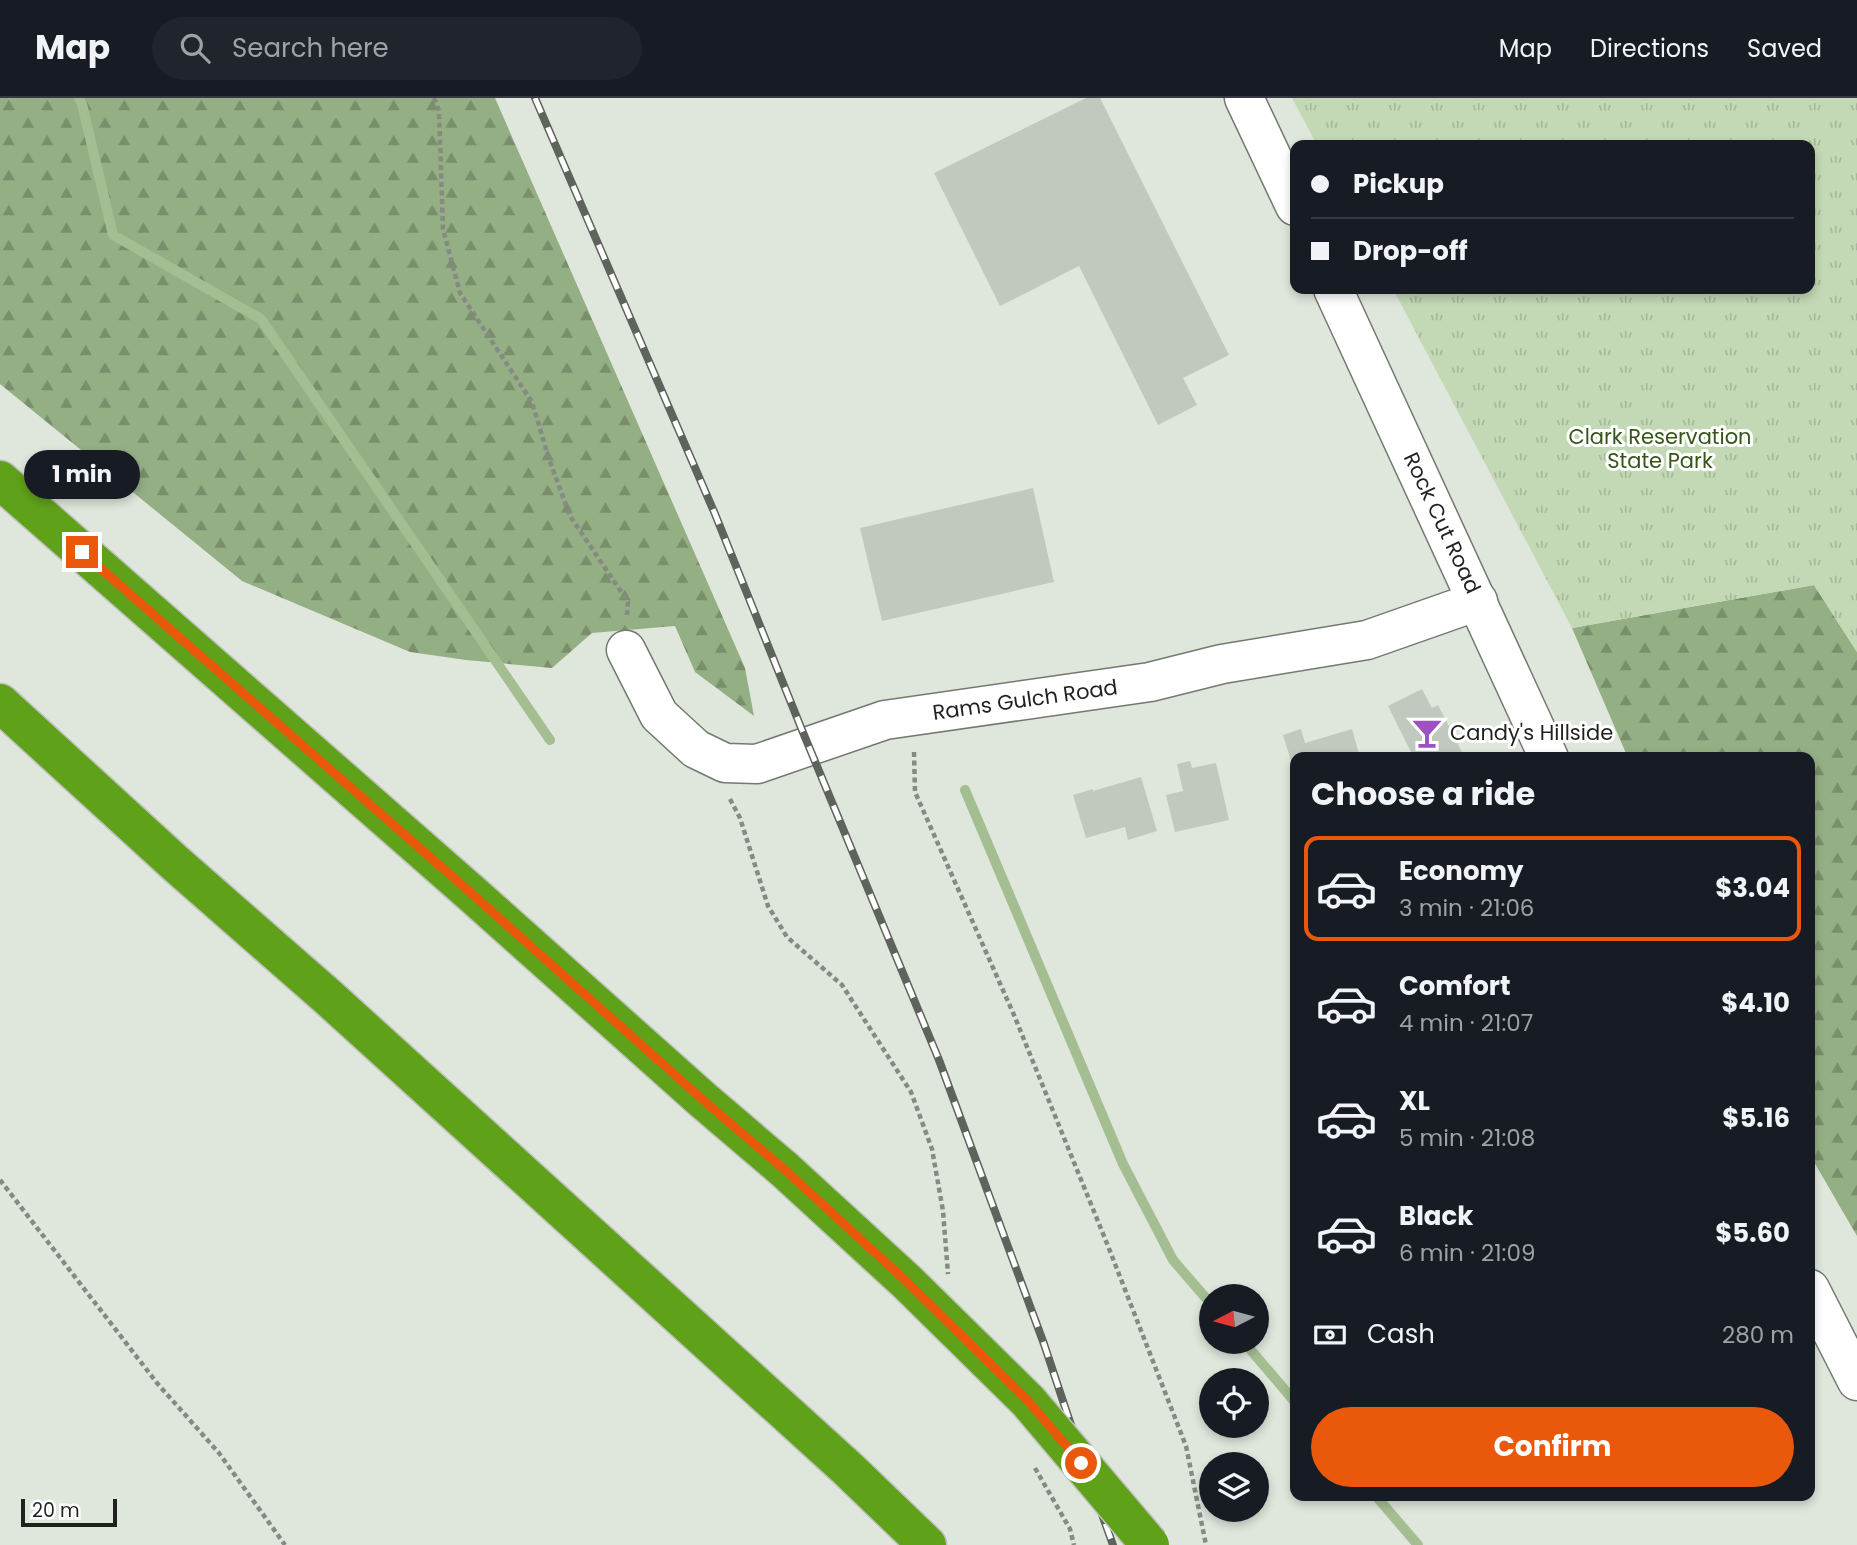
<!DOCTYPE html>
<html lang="en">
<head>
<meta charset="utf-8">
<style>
  body { margin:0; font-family:Poppins,sans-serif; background:#20242c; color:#f1f3f6; height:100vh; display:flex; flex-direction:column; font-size:26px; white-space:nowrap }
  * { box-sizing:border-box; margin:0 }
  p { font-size:23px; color:#9ea1a6 }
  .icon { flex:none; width:38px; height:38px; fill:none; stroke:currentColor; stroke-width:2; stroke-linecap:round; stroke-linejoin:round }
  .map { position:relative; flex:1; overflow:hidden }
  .details { position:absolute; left:1290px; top:654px; width:525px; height:749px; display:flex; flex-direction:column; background:#171b24; border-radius:14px; box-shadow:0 4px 10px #0003 }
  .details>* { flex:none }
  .banner { position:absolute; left:1290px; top:42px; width:525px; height:154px; border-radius:14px; box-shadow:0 4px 10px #0003; display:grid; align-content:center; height:154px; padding:0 21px; background:#171b24 }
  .needle { width:46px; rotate:264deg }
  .controls { position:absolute; left:1199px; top:1186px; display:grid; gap:14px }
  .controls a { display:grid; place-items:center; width:70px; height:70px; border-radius:50%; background:#171b24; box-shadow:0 4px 10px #0003; font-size:35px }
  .scale { position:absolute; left:21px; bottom:18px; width:96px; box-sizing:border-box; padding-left:7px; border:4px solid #1f221e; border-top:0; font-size:19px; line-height:24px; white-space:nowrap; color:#1f221e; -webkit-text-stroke:5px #fff; paint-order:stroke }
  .end { position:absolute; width:32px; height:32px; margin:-16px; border:9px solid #ea580c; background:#fff; box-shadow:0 0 0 4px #fff }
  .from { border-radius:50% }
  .bubble { position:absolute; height:49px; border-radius:24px; background:#171b24; box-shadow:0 4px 10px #0003; font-size:23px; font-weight:700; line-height:49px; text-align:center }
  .banner b { display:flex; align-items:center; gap:24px; height:66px; font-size:26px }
  .banner b+b { border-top:2px solid #363941 }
  .banner i { width:18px; height:18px; background:#f1f3f6 }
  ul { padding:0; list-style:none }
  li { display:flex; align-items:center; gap:21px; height:105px; margin:0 14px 10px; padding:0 7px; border:4px solid transparent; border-radius:14px }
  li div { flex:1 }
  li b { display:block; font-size:26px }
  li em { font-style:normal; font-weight:700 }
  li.selected { border-color:#ea580c }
  li>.icon { width:63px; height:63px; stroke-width:1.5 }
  h2 { padding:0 21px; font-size:32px; line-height:84px }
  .pay { display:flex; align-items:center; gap:18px; height:77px; padding:0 21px; font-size:26px }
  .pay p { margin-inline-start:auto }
  .action { display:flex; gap:14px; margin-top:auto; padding:14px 21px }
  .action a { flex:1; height:80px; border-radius:42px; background:#ea580c; color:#fff; font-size:28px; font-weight:700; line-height:80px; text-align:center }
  header { display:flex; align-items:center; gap:42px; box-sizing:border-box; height:98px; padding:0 35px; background:#171b24; border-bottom:2px solid #363941 }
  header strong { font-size:33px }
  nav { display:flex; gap:38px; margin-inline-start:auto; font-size:24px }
  .search { width:490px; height:63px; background:#20242c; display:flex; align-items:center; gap:18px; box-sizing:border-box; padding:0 24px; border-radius:38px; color:#9ea1a6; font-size:26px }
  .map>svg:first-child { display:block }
  .forest { fill:url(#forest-firs) }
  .park { fill:url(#park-tufts) }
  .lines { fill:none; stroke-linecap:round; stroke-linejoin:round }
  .stream { stroke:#a4be92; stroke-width:10 }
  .building { fill:#c1c8bd }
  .minor-casing { stroke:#73796f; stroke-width:41 }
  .tertiary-casing { stroke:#73796f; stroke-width:41 }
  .motorway-casing { stroke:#c0c1c0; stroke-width:41 }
  .path { stroke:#858a82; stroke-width:4.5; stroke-dasharray:5 3.5; stroke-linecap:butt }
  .minor { stroke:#fff; stroke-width:38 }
  .tertiary { stroke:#fff; stroke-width:38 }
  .motorway { stroke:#60a11a; stroke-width:38 }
  .rail-casing { stroke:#5e635c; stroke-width:8 }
  .rail { stroke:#fff; stroke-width:5; stroke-dasharray:16; stroke-linecap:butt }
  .motorway-bridge-casing { stroke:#c0c1c0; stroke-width:41; stroke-linecap:butt }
  .motorway-bridge { stroke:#60a11a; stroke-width:38 }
  .route { stroke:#ea580c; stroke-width:9 }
  .labels { text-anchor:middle; stroke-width:6; stroke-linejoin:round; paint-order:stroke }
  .park-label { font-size:21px; fill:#365619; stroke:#fff }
  .street-label { font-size:21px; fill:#1f221e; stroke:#fff }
  .poi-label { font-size:21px; fill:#1f221e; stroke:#fff; text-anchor:start }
</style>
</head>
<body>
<header>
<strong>Map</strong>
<div class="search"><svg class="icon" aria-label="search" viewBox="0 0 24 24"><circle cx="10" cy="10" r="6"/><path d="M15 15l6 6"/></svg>Search here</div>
<nav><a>Map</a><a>Directions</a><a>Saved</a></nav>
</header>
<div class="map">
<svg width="1857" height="1447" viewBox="0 0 1857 1447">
  <defs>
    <pattern id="forest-firs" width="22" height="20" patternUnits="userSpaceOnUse" patternTransform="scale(1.75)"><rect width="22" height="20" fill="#95af84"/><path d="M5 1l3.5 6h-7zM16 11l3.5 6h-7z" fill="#798e6b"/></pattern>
    <pattern id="park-tufts" width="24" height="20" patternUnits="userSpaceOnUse" patternTransform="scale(1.75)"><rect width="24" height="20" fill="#c3d8b4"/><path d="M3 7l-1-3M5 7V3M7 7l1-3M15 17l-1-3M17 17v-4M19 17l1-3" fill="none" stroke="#a7b99a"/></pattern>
  </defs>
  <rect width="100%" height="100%" fill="#dfe6db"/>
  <!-- forest -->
  <g class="forest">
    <polygon points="0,0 495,0 745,570 754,618 695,574 675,528 592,535 552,570 466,562 410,554 242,483 0,286"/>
    <polygon points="1814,487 1857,554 1857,1138 1810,1057 1810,660 1628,660 1572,530"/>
  </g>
  <!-- park -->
  <polygon class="park" points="1292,0 1857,0 1857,554 1814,487 1572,530 1393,191 1810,191 1810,47 1317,47"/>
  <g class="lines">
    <!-- stream -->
    <g class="stream">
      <polyline points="79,0 82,6 113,137 261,221 550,642"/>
      <polyline points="965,692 1123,1066 1173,1162 1211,1206"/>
      <polyline points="1244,1244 1295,1304"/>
      <polyline points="1376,1398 1418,1447"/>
    </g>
  </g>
  <!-- building -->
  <g class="building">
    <polygon points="1086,0 1100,0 1229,257 1183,280 1197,307 1158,327 1079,168 1000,208 934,75"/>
    <polygon points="1033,390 1054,484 882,523 860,430"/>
    <polygon points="1422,591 1432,610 1438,607 1465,660 1414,660 1388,608"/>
    <polygon points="1301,631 1305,645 1352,631 1360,660 1295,660 1294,673 1283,637"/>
    <polygon points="1190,663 1192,670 1216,665 1229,722 1175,734 1166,697 1183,693 1177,666"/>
    <polygon points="1141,679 1157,733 1128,742 1125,729 1086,740 1073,697 1093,691 1093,693"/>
  </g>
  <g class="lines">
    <defs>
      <polyline id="minor" points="626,552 659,617 696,651 725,665 757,666 885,622 1150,584 1222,566 1367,542 1478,503"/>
      <g id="tertiary">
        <polyline points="1244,0 1295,108"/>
        <polyline points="1333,191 1549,660"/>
        <polyline points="1810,1191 1857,1283"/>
      </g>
      <g id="motorway">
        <polyline points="0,382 471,795 703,1002 785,1072"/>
        <polyline points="0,605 175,765 328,899 848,1371 927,1447"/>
      </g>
    </defs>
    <!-- minor casing -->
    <use href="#minor" class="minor-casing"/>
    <!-- tertiary casing -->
    <use href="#tertiary" class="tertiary-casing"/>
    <!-- motorway casing -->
    <use href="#motorway" class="motorway-casing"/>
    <!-- path -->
    <g class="path">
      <polyline points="434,0 439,13 443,131 460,195 532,304 549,361 570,418 628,504 627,517"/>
      <polyline points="914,654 915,694 1014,917 1108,1148 1186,1348 1206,1447"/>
      <polyline points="730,701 740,720 768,808 787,839 842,887 911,994 932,1051 943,1113 948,1176"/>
      <polyline points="0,1082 157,1285 219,1355 285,1447"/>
      <polyline points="1035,1370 1070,1431 1074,1447"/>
    </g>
    <!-- minor -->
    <use href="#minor" class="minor"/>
    <!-- tertiary -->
    <use href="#tertiary" class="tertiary"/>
    <!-- motorway -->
    <use href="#motorway" class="motorway"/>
    <defs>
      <polyline id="rail" points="535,0 715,416 802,632 939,962 1044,1246 1085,1369 1113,1447"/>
    </defs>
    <!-- rail casing -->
    <use href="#rail" class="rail-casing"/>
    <!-- rail -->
    <use href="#rail" class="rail"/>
    <defs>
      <polyline id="motorway-bridge" points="785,1072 907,1184 1028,1303 1150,1447"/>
    </defs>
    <!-- motorway-bridge casing -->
    <use href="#motorway-bridge" class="motorway-bridge-casing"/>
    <!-- motorway-bridge -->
    <use href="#motorway-bridge" class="motorway-bridge"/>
  </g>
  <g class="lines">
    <!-- route -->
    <polyline class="route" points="82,454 471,795 703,1002 785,1072 907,1184 1028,1303 1081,1365"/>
  </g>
  <!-- icons -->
  <defs>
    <symbol id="bar-bare" viewBox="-9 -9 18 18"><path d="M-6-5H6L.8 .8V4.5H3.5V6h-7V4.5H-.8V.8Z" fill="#9d51c3" stroke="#fff" stroke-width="2.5" paint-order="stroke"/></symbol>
  </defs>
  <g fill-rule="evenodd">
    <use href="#bar-bare" x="1405" y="613" width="44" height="44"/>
  </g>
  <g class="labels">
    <!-- park labels -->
    <g class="park-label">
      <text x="1660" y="346">Clark Reservation<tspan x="1660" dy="24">State Park</tspan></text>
    </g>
    <!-- street labels -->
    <g class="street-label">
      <text transform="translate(1442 425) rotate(65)" y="7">Rock Cut Road</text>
      <text transform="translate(1025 602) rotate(-8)" y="7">Rams Gulch Road</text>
    </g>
    <!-- poi labels -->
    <g class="poi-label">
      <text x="1450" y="642">Candy's Hillside</text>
    </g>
  </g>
</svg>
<div class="controls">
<a><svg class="needle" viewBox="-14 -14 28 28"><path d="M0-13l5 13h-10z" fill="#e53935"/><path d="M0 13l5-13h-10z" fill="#9ea1a6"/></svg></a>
<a><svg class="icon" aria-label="locate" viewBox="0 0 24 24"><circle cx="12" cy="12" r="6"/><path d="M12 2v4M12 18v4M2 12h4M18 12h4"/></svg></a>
<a><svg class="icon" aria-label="layers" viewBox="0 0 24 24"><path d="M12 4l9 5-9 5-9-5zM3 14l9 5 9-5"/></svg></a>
</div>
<div class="scale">20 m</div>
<i class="end from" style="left:1081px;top:1365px"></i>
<i class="end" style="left:82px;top:454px"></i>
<div class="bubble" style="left:24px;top:352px;width:116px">1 min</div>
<div class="banner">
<b><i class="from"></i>Pickup</b>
<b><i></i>Drop-off</b>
</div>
<section class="details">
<h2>Choose a ride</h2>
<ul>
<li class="selected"><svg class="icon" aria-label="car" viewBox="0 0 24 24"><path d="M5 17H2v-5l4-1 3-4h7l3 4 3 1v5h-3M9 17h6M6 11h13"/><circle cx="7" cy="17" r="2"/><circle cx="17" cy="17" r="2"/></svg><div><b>Economy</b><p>3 min · 21:06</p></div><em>$3.04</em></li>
<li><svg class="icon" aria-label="car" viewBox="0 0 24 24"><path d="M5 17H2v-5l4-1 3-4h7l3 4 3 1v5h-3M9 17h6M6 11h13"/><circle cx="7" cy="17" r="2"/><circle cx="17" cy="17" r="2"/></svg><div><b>Comfort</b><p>4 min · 21:07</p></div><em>$4.10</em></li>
<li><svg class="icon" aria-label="car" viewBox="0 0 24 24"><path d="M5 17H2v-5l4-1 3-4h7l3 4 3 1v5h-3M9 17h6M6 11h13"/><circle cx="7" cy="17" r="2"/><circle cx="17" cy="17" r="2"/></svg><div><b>XL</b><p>5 min · 21:08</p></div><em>$5.16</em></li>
<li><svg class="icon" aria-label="car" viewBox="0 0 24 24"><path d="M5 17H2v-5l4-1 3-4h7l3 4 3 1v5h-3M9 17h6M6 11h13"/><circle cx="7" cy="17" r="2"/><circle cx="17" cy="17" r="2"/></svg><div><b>Black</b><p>6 min · 21:09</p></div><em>$5.60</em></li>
</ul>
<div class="pay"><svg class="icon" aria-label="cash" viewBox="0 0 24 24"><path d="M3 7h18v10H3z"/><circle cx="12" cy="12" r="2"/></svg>Cash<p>280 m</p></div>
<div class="action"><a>Confirm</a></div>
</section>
</div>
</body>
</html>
